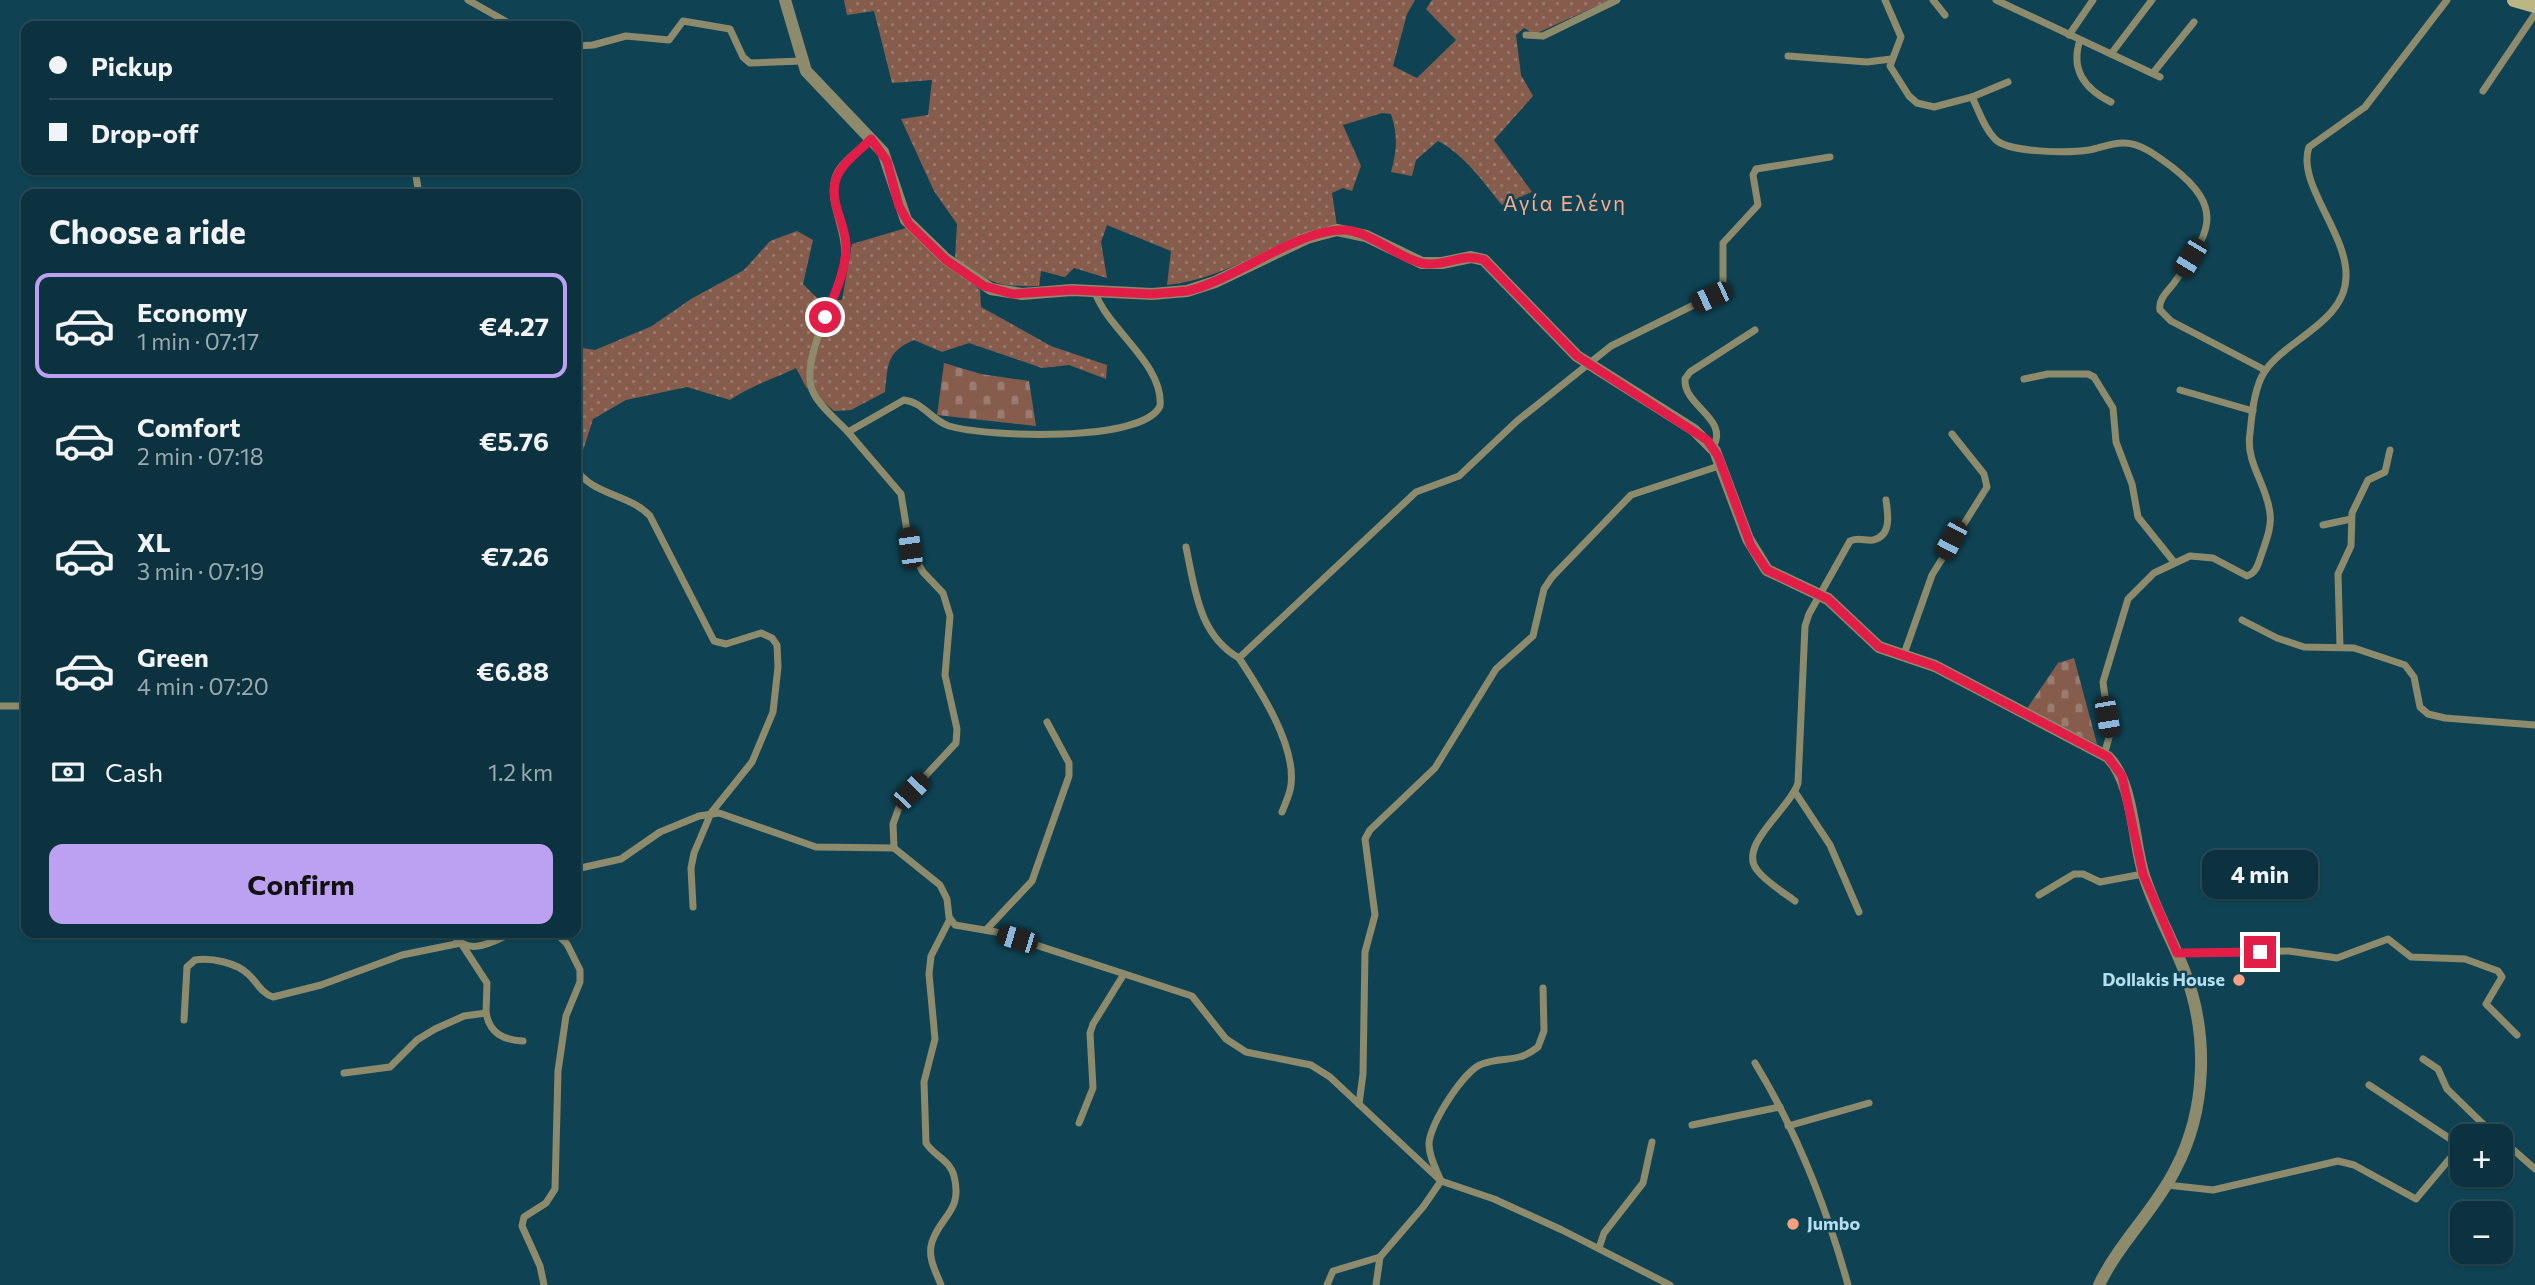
<!DOCTYPE html>
<html lang="en">
<head>
<meta charset="utf-8">
<style>
  body { margin:0; font-family:Commissioner,sans-serif; background:#143a45; color:#f1f3f6; height:100vh; display:flex; flex-direction:column; font-size:26px; white-space:nowrap }
  * { box-sizing:border-box; margin:0 }
  p { font-size:23px; color:#9aaab0 }
  .icon { flex:none; width:38px; height:38px; fill:none; stroke:currentColor; stroke-width:2; stroke-linecap:round; stroke-linejoin:round }
  .map { position:relative; flex:1; overflow:hidden }
  .details { position:absolute; left:21px; top:189px; width:560px; height:749px; display:flex; flex-direction:column; background:#0b323e; border-radius:14px; box-shadow:0 2px 5px #0004,0 0 0 2px #2b4d58 }
  .details>* { flex:none }
  .hud { position:absolute; left:21px; top:21px; width:560px; height:154px; border-radius:14px; box-shadow:0 2px 5px #0004,0 0 0 2px #2b4d58; display:grid; align-content:center; height:154px; padding:0 28px; background:#0b323e }
  .fabs { position:absolute; left:2450px; top:1124px; display:grid; gap:14px }
  .fabs a { display:grid; place-items:center; width:63px; height:63px; border-radius:14px; background:#0b323e; box-shadow:0 2px 5px #0004,0 0 0 2px #2b4d58; font-size:35px }
  .end { position:absolute; width:32px; height:32px; margin:-16px; border:9px solid #e11d48; background:#fff; box-shadow:0 0 0 4px #fff }
  .from { border-radius:50% }
  .bubble { position:absolute; height:49px; border-radius:14px; background:#0b323e; box-shadow:0 2px 5px #0004,0 0 0 2px #2b4d58; font-size:23px; font-weight:700; line-height:49px; text-align:center }
  .car { position:absolute; width:21px; height:42px; margin:-21px -10px; border-radius:9px; box-shadow:0 0 5px 2px #0007; background:linear-gradient(#222 24%,#8ab4d8 0 40%,#222 0 76%,#8ab4d8 0 86%,#222 0) }
  .hud b { display:flex; align-items:center; gap:24px; height:66px; font-size:26px }
  .hud b+b { border-top:2px solid #2b4d58 }
  .hud i { width:18px; height:18px; background:#f1f3f6 }
  ul { padding:0; list-style:none }
  li { display:flex; align-items:center; gap:21px; height:105px; margin:0 14px 10px; padding:0 14px; border:4px solid transparent; border-radius:14px }
  li div { flex:1 }
  li b { display:block; font-size:26px }
  li em { font-style:normal; font-weight:700 }
  li.active { border-color:#bca0f2 }
  li>.icon { width:63px; height:63px; stroke-width:1.5 }
  h2 { padding:0 28px; font-size:32px; line-height:84px }
  .pay { display:flex; align-items:center; gap:18px; height:77px; padding:0 28px; font-size:26px }
  .pay p { margin-inline-start:auto }
  .cta { display:flex; gap:14px; margin-top:auto; padding:14px 28px }
  .cta a { flex:1; height:80px; border-radius:14px; background:#bca0f2; color:#111; font-size:28px; font-weight:700; line-height:80px; text-align:center }
  .map>svg:first-child { display:block }
  .grass { fill:url(#grass-dots) }
  .cemetery { fill:url(#cemetery-stones) }
  .lines { fill:none; stroke-linecap:round; stroke-linejoin:round }
  .minor { stroke:#8e8b6c; stroke-width:7 }
  .tertiary { stroke:#8e8b6c; stroke-width:12 }
  .secondary { stroke:#bcb684; stroke-width:14 }
  .route { stroke:#e11d48; stroke-width:9 }
  .poi-dot { fill:#f2a080; stroke:#0f4353; stroke-width:2.5 }
  .labels { text-anchor:middle; stroke-width:5; stroke-linejoin:round; paint-order:stroke }
  .poi-label { font-size:18px; font-weight:bold; fill:#b5dfef; stroke:#0f4353; text-anchor:end }
  .quarter-label { font-size:21px; letter-spacing:2px; fill:#f8ab8d; stroke:#0f4353 }
</style>
</head>
<body>
<div class="map">
<svg width="2535" height="1285" viewBox="0 0 2535 1285">
  <defs>
    <pattern id="grass-dots" width="8" height="8" patternUnits="userSpaceOnUse" patternTransform="scale(1.75)"><rect width="8" height="8" fill="#865d4c"/><path d="M2 2h.1M6 6h.1" fill="none" stroke="#9a7b6f" stroke-width="1.8" stroke-linecap="round"/></pattern>
    <pattern id="cemetery-stones" width="16" height="16" patternUnits="userSpaceOnUse" patternTransform="scale(1.75)"><rect width="16" height="16" fill="#865d4c"/><path d="M2 7V4a2 2 0 0 1 4 0v3zM10 15v-3a2 2 0 0 1 4 0v3z" fill="#9a7b6f"/></pattern>
  </defs>
  <rect width="100%" height="100%" fill="#0f4353"/>
  <!-- grass -->
  <g class="grass">
    <path d="M844,0H1415L1407,14L1393,66L1417,78L1456,40L1426,9L1432,0H1610L1535,34L1524,28L1516,35L1521,75L1533,96L1494,140L1532,192L1502,205C1483,182 1465,155 1438,141L1416,160L1412,176L1391,172C1397,151 1398,135 1391,114L1382,113L1343,125L1361,166L1352,191L1343,188L1332,193L1337,226C1277,238 1228,279 1167,285L1171,251L1107,225L1101,242L1107,278L1074,268L1065,277L1041,271L1039,286C993,287 992,283 955,258L957,224L934,191L901,119L928,115L932,80L892,83L874,11L847,15Z"/>
    <path d="M906,228L980,290L981,307L1051,346L1107,365L1106,379L1069,365L1042,368L969,343L942,352L914,340C886,352 888,365 885,392L851,410L834,411L806,387L796,368C773,379 750,386 730,400L687,387L626,400L593,419L578,466L576,460V347L595,350L652,326L691,299L744,270L770,241L797,231L813,240L803,284L820,301L842,300L852,244Z"/>
  </g>
  <!-- cemetery -->
  <g class="cemetery">
    <polygon points="944,363 981,374 1029,381 1036,426 937,415"/>
    <polygon points="2074,658 2097,744 2026,710 2058,663"/>
  </g>
  <g class="lines">
    <!-- minor -->
    <g class="minor">
      <polyline points="468,0 514,26"/>
      <path d="M1885,0L1901,37L1890,66L1909,96L1917,103L1934,107L1972,97C1979,111 1984,128 1995,139C2008,153 2070,153 2089,150C2100,148 2113,142 2125,143C2143,144 2158,157 2172,167C2226,209 2210,233 2174,283C2168,291 2158,299 2160,310L2171,321L2265,370"/>
      <polyline points="1933,0 1945,15"/>
      <polyline points="1996,0 2160,77"/>
      <polyline points="1526,35 1543,36 1617,0"/>
      <polyline points="2069,35 2093,0"/>
      <path d="M2080,40C2070,70 2085,89 2111,102"/>
      <polyline points="576,46 593,45 626,36 669,40 683,21 730,29 743,57 750,63 801,61"/>
      <polyline points="2111,54 2152,0"/>
      <polyline points="1788,56 1867,62 1891,59"/>
      <polyline points="2153,73 2194,22"/>
      <polyline points="2483,91 2535,14"/>
      <polyline points="1972,97 2008,82"/>
      <polyline points="415,170 419,194"/>
      <polyline points="2024,379 2048,374 2088,374 2094,377 2113,408 2116,442 2132,484 2138,517 2174,562"/>
      <polyline points="2180,390 2253,411"/>
      <path d="M848,432C837,420 814,402 811,386C803,353 838,297 844,262C849,232 827,204 835,178C839,163 860,150 871,139"/>
      <path d="M1713,447C1730,419 1683,406 1685,379L1690,372L1755,330"/>
      <path d="M576,469C592,495 630,494 650,516L714,641L726,644L761,633L772,638L777,645L778,667L773,712L752,762L711,813L694,853L691,868L693,907"/>
      <polyline points="2323,525 2351,519"/>
      <path d="M1186,547C1195,590 1199,635 1239,658L1416,492L1459,476L1517,421L1611,346L1716,294L1723,281V243L1758,205L1753,175L1756,169L1830,157"/>
      <polyline points="2242,620 2277,638 2304,647 2354,648 2405,665 2414,677 2420,707 2428,714 2445,718 2535,725"/>
      <polyline points="2340,647 2338,574 2351,546 2352,513 2368,480 2385,472 2390,450"/>
      <polyline points="1904,654 1932,575 1987,487 1984,474 1952,434"/>
      <path d="M1239,658C1260,690 1296,745 1291,785C1290,794 1285,804 1282,812"/>
      <polyline points="0,706 26,706"/>
      <path d="M2104,755L2110,734L2103,682L2128,599L2154,573L2190,556L2213,558L2247,576C2256,573 2258,565 2261,556C2265,543 2272,528 2270,514C2268,486 2245,463 2250,433C2252,414 2254,387 2265,371C2287,339 2345,322 2346,277C2348,234 2296,183 2309,147L2365,107L2447,0"/>
      <polyline points="1795,792 1830,845 1859,912"/>
      <path d="M894,848L893,824L901,802L956,743L957,729L945,675L950,616L943,593L923,572L910,549L901,494L848,432L904,400C923,402 931,420 949,426C986,437 1143,443 1160,406C1164,364 1107,329 1095,292"/>
      <polyline points="576,869 621,859 660,832 699,816 719,813 816,847 894,848 940,885 947,899 949,917 955,925 996,932 1192,996 1226,1039 1246,1052 1311,1065 1330,1077 1441,1181 1494,1199 1562,1230 1670,1285"/>
      <polyline points="2039,895 2074,874 2083,874 2100,882 2143,874"/>
      <path d="M1795,901C1783,892 1766,882 1757,870C1737,845 1791,808 1798,783L1805,626L1809,614L1850,541C1859,537 1865,541 1873,540C1892,536 1888,514 1886,500"/>
      <polyline points="986,930 1032,881 1069,776 1069,763 1047,722"/>
      <path d="M452,933C467,958 492,942 512,933"/>
      <polyline points="2177,953 2289,951 2337,958 2388,939 2411,957 2465,959 2498,971 2502,977 2486,1004 2517,1035"/>
      <path d="M486,1013C490,1034 504,1040 523,1041"/>
      <path d="M184,1020L187,967L195,960C210,957 237,963 248,974C257,982 261,993 273,997L321,985L402,955L461,943L487,983L486,1013L464,1016L435,1029L417,1040L390,1067L344,1073"/>
      <polyline points="2423,1059 2438,1069 2447,1089 2483,1124"/>
      <path d="M1755,1063C1796,1130 1827,1209 1848,1285"/>
      <polyline points="2369,1085 2461,1146"/>
      <polyline points="1359,1104 1363,1074 1365,952 1375,915 1365,839 1370,830 1435,768 1496,669 1533,636 1544,589 1552,577 1631,495 1722,465"/>
      <polyline points="1079,1123 1093,1088 1090,1033 1093,1024 1124,974"/>
      <polyline points="1692,1125 1780,1107"/>
      <polyline points="1788,1126 1869,1103"/>
      <polyline points="2471,1136 2483,1124 2497,1136"/>
      <polyline points="2501,1139 2535,1169"/>
      <polyline points="2167,1185 2213,1190 2338,1161 2354,1165 2416,1199 2462,1144"/>
      <polyline points="1599,1248 1604,1233 1643,1183 1652,1142"/>
      <polyline points="544,1285 540,1266 522,1226 524,1217 546,1203 555,1189 558,1071 566,1016 580,982 580,970 567,944 556,933"/>
      <path d="M941,1285C936,1272 927,1257 932,1242C941,1215 963,1211 954,1176C950,1160 934,1156 926,1143L924,1082L935,1039L929,974L931,956L950,919"/>
      <polyline points="1327,1285 1333,1271 1380,1257"/>
      <path d="M1376,1285L1380,1257L1423,1207L1441,1181C1436,1169 1429,1157 1429,1144C1429,1125 1464,1070 1482,1064C1503,1056 1517,1064 1538,1047L1544,1031L1543,988"/>
    </g>
    <!-- tertiary -->
    <path class="tertiary" d="M785,0L806,71L883,152L906,220L946,259L991,289L1022,294L1072,290L1152,294L1187,291L1215,282L1307,238L1337,230L1366,236L1422,263H1442L1471,257L1484,260L1577,356L1694,430L1715,451L1748,539L1767,570L1828,599L1879,647L1935,666L2108,757C2133,782 2133,838 2143,872C2153,906 2171,937 2184,970C2209,1033 2207,1110 2175,1170C2154,1211 2119,1243 2099,1285"/>
    <!-- secondary -->
    <polyline class="secondary" points="2514,0 2535,6"/>
  </g>
  <g class="lines">
    <!-- route -->
    <path class="route" d="M825,317C835,294 847,269 846,243C845,233 841,222 838,212C825,173 846,164 871,139L887,161L899,206L909,224L946,260L984,286L1013,294L1072,290L1152,294L1187,291C1235,281 1306,222 1352,231C1377,237 1396,256 1421,263C1442,268 1464,252 1484,260L1577,356L1707,440L1718,456L1751,546L1767,570L1828,599L1879,647L1935,666L2108,757L2122,776L2143,874L2177,953L2260,952"/>
  </g>
  <!-- markers -->
  <g class="poi-dot">
    <circle cx="2239" cy="980" r="7"/>
    <circle cx="1793" cy="1224" r="7"/>
  </g>
  <g class="labels">
    <!-- poi labels -->
    <g class="poi-label">
      <text x="2225" y="986">Dollakis House</text>
      <text x="1807" y="1230" text-anchor="start">Jumbo</text>
    </g>
    <!-- quarter labels -->
    <g class="quarter-label">
      <text x="1565" y="211">Αγία Ελένη</text>
    </g>
  </g>
</svg>
<div class="fabs">
<a>+</a>
<a>−</a>
</div>
<i class="end from" style="left:825px;top:317px"></i>
<i class="end" style="left:2260px;top:952px"></i>
<div class="bubble" style="left:2202px;top:850px;width:116px">4 min</div>
<i class="car" style="left:2190px;top:258px;rotate:211deg"></i>
<i class="car" style="left:1711px;top:297px;rotate:245deg"></i>
<i class="car" style="left:1951px;top:540px;rotate:208deg"></i>
<i class="car" style="left:910px;top:548px;rotate:352deg"></i>
<i class="car" style="left:2107px;top:717px;rotate:170deg"></i>
<i class="car" style="left:911px;top:791px;rotate:44deg"></i>
<i class="car" style="left:1017px;top:939px;rotate:287deg"></i>
<div class="hud">
<b><i class="from"></i>Pickup</b>
<b><i></i>Drop-off</b>
</div>
<section class="details">
<h2>Choose a ride</h2>
<ul>
<li class="active"><svg class="icon" aria-label="car" viewBox="0 0 24 24"><path d="M5 17H2v-5l4-1 3-4h7l3 4 3 1v5h-3M9 17h6M6 11h13"/><circle cx="7" cy="17" r="2"/><circle cx="17" cy="17" r="2"/></svg><div><b>Economy</b><p>1 min · 07:17</p></div><em>€4.27</em></li>
<li><svg class="icon" aria-label="car" viewBox="0 0 24 24"><path d="M5 17H2v-5l4-1 3-4h7l3 4 3 1v5h-3M9 17h6M6 11h13"/><circle cx="7" cy="17" r="2"/><circle cx="17" cy="17" r="2"/></svg><div><b>Comfort</b><p>2 min · 07:18</p></div><em>€5.76</em></li>
<li><svg class="icon" aria-label="car" viewBox="0 0 24 24"><path d="M5 17H2v-5l4-1 3-4h7l3 4 3 1v5h-3M9 17h6M6 11h13"/><circle cx="7" cy="17" r="2"/><circle cx="17" cy="17" r="2"/></svg><div><b>XL</b><p>3 min · 07:19</p></div><em>€7.26</em></li>
<li><svg class="icon" aria-label="car" viewBox="0 0 24 24"><path d="M5 17H2v-5l4-1 3-4h7l3 4 3 1v5h-3M9 17h6M6 11h13"/><circle cx="7" cy="17" r="2"/><circle cx="17" cy="17" r="2"/></svg><div><b>Green</b><p>4 min · 07:20</p></div><em>€6.88</em></li>
</ul>
<div class="pay"><svg class="icon" aria-label="cash" viewBox="0 0 24 24"><path d="M3 7h18v10H3z"/><circle cx="12" cy="12" r="2"/></svg>Cash<p>1.2 km</p></div>
<div class="cta"><a>Confirm</a></div>
</section>
</div>
</body>
</html>
